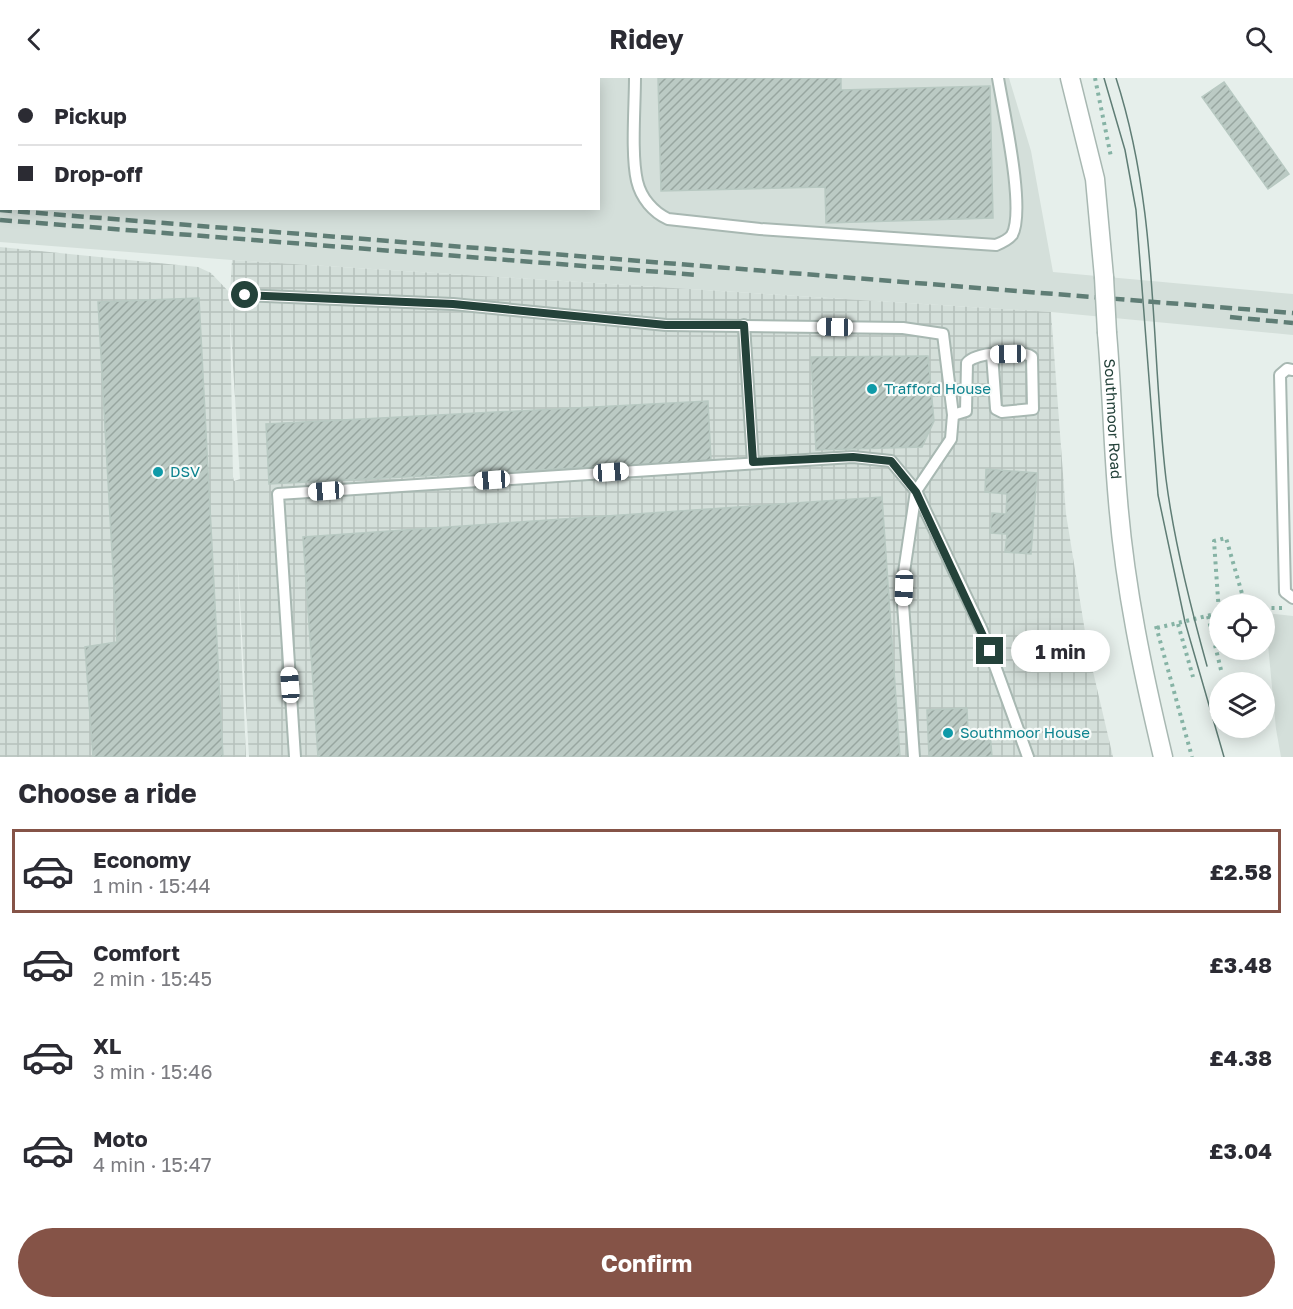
<!DOCTYPE html>
<html lang="en">
<head>
<meta charset="utf-8">
<style>
  body { margin:0; font-family:"Golos Text",sans-serif; background:#f2f2f3; color:#2b2b33; height:100vh; display:flex; flex-direction:column; font-size:22px; white-space:nowrap }
  * { box-sizing:border-box; margin:0 }
  p { font-size:20px; color:#7c7c81 }
  .icon { flex:none; width:33px; height:33px; fill:none; stroke:currentColor; stroke-width:2; stroke-linecap:round; stroke-linejoin:round }
  .map { position:relative; height:679px; overflow:hidden }
  .sheet { display:flex; flex-direction:column; background:#fff; flex:1 }
  .sheet>* { flex:none }
  .banner { position:absolute; left:0px; top:0px; width:600px; height:132px; box-shadow:0 3px 15px #0003; display:grid; align-content:center; height:132px; padding:0 18px; background:#fff }
  .controls { position:absolute; left:1209px; top:516px; display:grid; gap:12px }
  .controls a { display:grid; place-items:center; width:66px; height:66px; border-radius:50%; background:#fff; box-shadow:0 3px 15px #0003; font-size:30px }
  .end { position:absolute; width:27px; height:27px; margin:-14px; border:8px solid #24423a; background:#fff; box-shadow:0 0 0 3px #fff }
  .from { border-radius:50% }
  .bubble { position:absolute; height:42px; border-radius:21px; background:#fff; box-shadow:0 3px 15px #0003; font-size:20px; font-weight:700; line-height:42px; text-align:center }
  .car { position:absolute; width:18px; height:36px; margin:-18px -9px; border-radius:8px; box-shadow:0 0 4px 2px #0007; background:linear-gradient(#fff 24%,#345 0 40%,#fff 0 76%,#345 0 86%,#fff 0) }
  .banner b { display:flex; align-items:center; gap:21px; height:57px; font-size:22px }
  .banner b+b { border-top:2px solid #e1e1e2 }
  .banner i { width:15px; height:15px; background:#2b2b33 }
  ul { padding:0; list-style:none }
  li { display:flex; align-items:center; gap:18px; height:84px; margin:0 12px 9px; padding:0 6px; border:3px solid transparent; border-radius:0px }
  li div { flex:1 }
  li b { display:block; font-size:22px }
  li em { font-style:normal; font-weight:700 }
  li.on { border-color:#855347 }
  li>.icon { width:54px; height:54px; stroke-width:1.5 }
  h2 { padding:0 18px; font-size:27px; line-height:72px }
  .primary-button { display:flex; gap:12px; margin-top:auto; padding:12px 18px }
  .primary-button a { flex:1; height:69px; border-radius:36px; background:#855347; color:#fff; font-size:24px; font-weight:700; line-height:69px; text-align:center }
  header { display:flex; justify-content:space-between; align-items:center; height:78px; padding:0 18px; background:#fff; font-size:27px; font-weight:700 }
  .map>svg:first-child { display:block }
  .built { fill:#d4dfda; fill-rule:evenodd }
  .industrial { fill:url(#industrial-grid); fill-rule:evenodd }
  .building { fill:url(#building-hatch); stroke:#b8c9c2; stroke-width:1.5 }
  .lines { fill:none; stroke-linecap:round; stroke-linejoin:round }
  .service-casing { stroke:#a8b8b2; stroke-width:14 }
  .tertiary-casing { stroke:#a8b8b2; stroke-width:21 }
  .path { stroke:#86b3a5; stroke-width:4; stroke-dasharray:3 4.5; stroke-linecap:butt }
  .service { stroke:#fff; stroke-width:10 }
  .tertiary { stroke:#fff; stroke-width:18 }
  .tram { stroke:#5f7d75; stroke-width:1.5 }
  .rail { stroke:#5f7d75; stroke-width:4.5; stroke-dasharray:12 6; stroke-linecap:butt }
  .tertiary-bridge-casing { stroke:#a8b8b2; stroke-width:21; stroke-linecap:butt }
  .tertiary-bridge { stroke:#fff; stroke-width:18 }
  .route { stroke:#24423a; stroke-width:8 }
  .culture-dot { fill:#0f9aa8; stroke:#f7fbf9; stroke-width:2 }
  .labels { text-anchor:middle; stroke-width:4.5; stroke-linejoin:round; paint-order:stroke }
  .culture-label { font-size:15px; fill:#0d838f; stroke:#f7fbf9; text-anchor:start }
  .street-label { font-size:15px; fill:#24423a; stroke:#f7fbf9 }
</style>
</head>
<body>
<header><svg class="icon" aria-label="back" viewBox="0 0 24 24"><path d="M15 5l-7 7 7 7"/></svg>Ridey<svg class="icon" aria-label="search" viewBox="0 0 24 24"><circle cx="10" cy="10" r="6"/><path d="M15 15l6 6"/></svg></header>
<div class="map">
<svg width="1293" height="679" viewBox="0 0 1293 679">
  <defs>
    <pattern id="industrial-grid" width="8" height="8" patternUnits="userSpaceOnUse" patternTransform="scale(1.5)"><rect width="8" height="8" fill="#d4dfda"/><path d="M0 4h8M4 0v8" fill="none" stroke="#b6c1bc"/></pattern>
    <pattern id="building-hatch" width="6" height="6" patternUnits="userSpaceOnUse" patternTransform="scale(1.5)"><rect width="6" height="6" fill="#bbcac4"/><path d="M-1 1l2-2M0 6l6-6M5 7l2-2" fill="none" stroke="#98a6a0"/></pattern>
  </defs>
  <rect width="100%" height="100%" fill="#e6efeb"/>
  <!-- built -->
  <g class="built">
    <path d="M0,0H1009L1031,73L1053,194L1293,216V257L1051,234L232,182L0,164ZM2,2H598V130H2Z"/>
    <polygon points="1265,535 1293,538 1293,679 1281,679 1276,651"/>
  </g>
  <!-- industrial -->
  <path class="industrial" d="M0,169L198,189L211,195L230,215L232,182L1051,234L1066,436L1088,572L1113,679H249L237,473L246,679H0ZM230,239L240,401L234,403L233,399Z"/>
  <!-- building -->
  <g class="building">
    <polygon points="0,0 77,0 77,2 2,2 0,29"/>
    <polygon points="658,0 841,0 841,12 990,8 993,140 826,145 825,109 661,113"/>
    <polygon points="1224,4 1289,96 1268,111 1202,19"/>
    <polygon points="199,220 223,679 93,679 85,569 117,564 98,224"/>
    <polygon points="928,278 934,343 922,369 816,372 811,279"/>
    <polygon points="708,323 711,383 269,406 266,346"/>
    <polygon points="986,391 1037,395 1031,476 1005,474 1007,456 990,455 992,435 1006,436 1007,416 985,414"/>
    <polygon points="882,419 900,679 318,679 303,459"/>
    <polygon points="967,630 968,655 990,654 992,679 929,679 927,632"/>
  </g>
  <g class="lines">
    <defs>
      <g id="service">
        <polyline points="304,0 304,2"/>
        <path d="M635,0C635,28 631,77 637,103C641,120 653,134 668,141L760,151L996,167C1001,165 1008,162 1012,157C1026,132 1003,31 998,0"/>
        <polyline points="245,217 453,226 666,247 903,250 943,256 953,337 951,361 916,413 982,552 1028,679"/>
        <polyline points="744,247 753,384"/>
        <polyline points="1293,292 1287,291 1280,297 1285,514 1293,520"/>
        <path d="M953,337L966,333L967,285C975,274 1021,271 1032,279L1033,331L1002,334L996,331L992,276"/>
        <polyline points="295,679 278,416 853,379 891,383 916,413 904,494 903,526 914,679"/>
      </g>
      <g id="tertiary">
        <polyline points="1070,0 1095,101 1104,199"/>
        <path id="s1" d="M1107,255C1112,311 1113,368 1118,423C1125,510 1143,595 1163,679"/>
      </g>
    </defs>
    <!-- service casing -->
    <use href="#service" class="service-casing"/>
    <!-- tertiary casing -->
    <use href="#tertiary" class="tertiary-casing"/>
    <!-- path -->
    <g class="path">
      <polyline points="1095,0 1111,79"/>
      <polyline points="1264,530 1282,530"/>
      <polyline points="1208,538 1221,592"/>
      <polyline points="1178,546 1193,599"/>
      <polyline points="1156,548 1192,679"/>
      <polyline points="1157,550 1219,535 1214,463 1226,460 1245,526"/>
    </g>
    <!-- service -->
    <use href="#service" class="service"/>
    <!-- tertiary -->
    <use href="#tertiary" class="tertiary"/>
    <!-- tram -->
    <g class="tram">
      <polyline points="1104,0 1125,72 1136,132 1158,417 1185,544 1224,679"/>
      <path d="M1116,0C1159,133 1150,265 1166,401C1174,464 1190,527 1207,588"/>
    </g>
    <!-- rail -->
    <g class="rail">
      <polyline points="0,132 1293,235"/>
      <polyline points="0,142 698,197"/>
      <polyline points="1230,239 1293,245"/>
    </g>
    <defs>
      <polyline id="tertiary-bridge" points="1104,199 1107,255"/>
    </defs>
    <!-- tertiary-bridge casing -->
    <use href="#tertiary-bridge" class="tertiary-bridge-casing"/>
    <!-- tertiary-bridge -->
    <use href="#tertiary-bridge" class="tertiary-bridge"/>
  </g>
  <g class="lines">
    <!-- route -->
    <polyline class="route" points="245,217 453,226 666,247 744,247 753,384 853,379 891,383 916,414 990,573"/>
  </g>
  <!-- markers -->
  <g class="culture-dot">
    <circle cx="872" cy="311" r="6"/>
    <circle cx="158" cy="394" r="6"/>
    <circle cx="948" cy="655" r="6"/>
  </g>
  <g class="labels">
    <!-- culture labels -->
    <g class="culture-label">
      <text x="884" y="316">Trafford House</text>
      <text x="170" y="399">DSV</text>
      <text x="960" y="660">Southmoor House</text>
    </g>
    <!-- street labels -->
    <g class="street-label">
      <text dy="5" stroke="none"><textPath href="#s1" startOffset="86">Southmoor Road</textPath></text>
    </g>
  </g>
</svg>
<div class="controls">
<a><svg class="icon" aria-label="locate" viewBox="0 0 24 24"><circle cx="12" cy="12" r="6"/><path d="M12 2v4M12 18v4M2 12h4M18 12h4"/></svg></a>
<a><svg class="icon" aria-label="layers" viewBox="0 0 24 24"><path d="M12 4l9 5-9 5-9-5zM3 14l9 5 9-5"/></svg></a>
</div>
<i class="end from" style="left:245px;top:217px"></i>
<i class="end" style="left:990px;top:573px"></i>
<div class="bubble" style="left:1011px;top:552px;width:99px">1 min</div>
<i class="car" style="left:835px;top:249px;rotate:271deg"></i>
<i class="car" style="left:1008px;top:276px;rotate:269deg"></i>
<i class="car" style="left:611px;top:394px;rotate:86deg"></i>
<i class="car" style="left:492px;top:402px;rotate:266deg"></i>
<i class="car" style="left:326px;top:413px;rotate:266deg"></i>
<i class="car" style="left:904px;top:510px;rotate:182deg"></i>
<i class="car" style="left:290px;top:607px;rotate:356deg"></i>
<div class="banner">
<b><i class="from"></i>Pickup</b>
<b><i></i>Drop-off</b>
</div>
</div>
<section class="sheet">
<h2>Choose a ride</h2>
<ul>
<li class="on"><svg class="icon" aria-label="car" viewBox="0 0 24 24"><path d="M5 17H2v-5l4-1 3-4h7l3 4 3 1v5h-3M9 17h6M6 11h13"/><circle cx="7" cy="17" r="2"/><circle cx="17" cy="17" r="2"/></svg><div><b>Economy</b><p>1 min · 15:44</p></div><em>£2.58</em></li>
<li><svg class="icon" aria-label="car" viewBox="0 0 24 24"><path d="M5 17H2v-5l4-1 3-4h7l3 4 3 1v5h-3M9 17h6M6 11h13"/><circle cx="7" cy="17" r="2"/><circle cx="17" cy="17" r="2"/></svg><div><b>Comfort</b><p>2 min · 15:45</p></div><em>£3.48</em></li>
<li><svg class="icon" aria-label="car" viewBox="0 0 24 24"><path d="M5 17H2v-5l4-1 3-4h7l3 4 3 1v5h-3M9 17h6M6 11h13"/><circle cx="7" cy="17" r="2"/><circle cx="17" cy="17" r="2"/></svg><div><b>XL</b><p>3 min · 15:46</p></div><em>£4.38</em></li>
<li><svg class="icon" aria-label="car" viewBox="0 0 24 24"><path d="M5 17H2v-5l4-1 3-4h7l3 4 3 1v5h-3M9 17h6M6 11h13"/><circle cx="7" cy="17" r="2"/><circle cx="17" cy="17" r="2"/></svg><div><b>Moto</b><p>4 min · 15:47</p></div><em>£3.04</em></li>
</ul>
<div class="primary-button"><a>Confirm</a></div>
</section>
</body>
</html>
